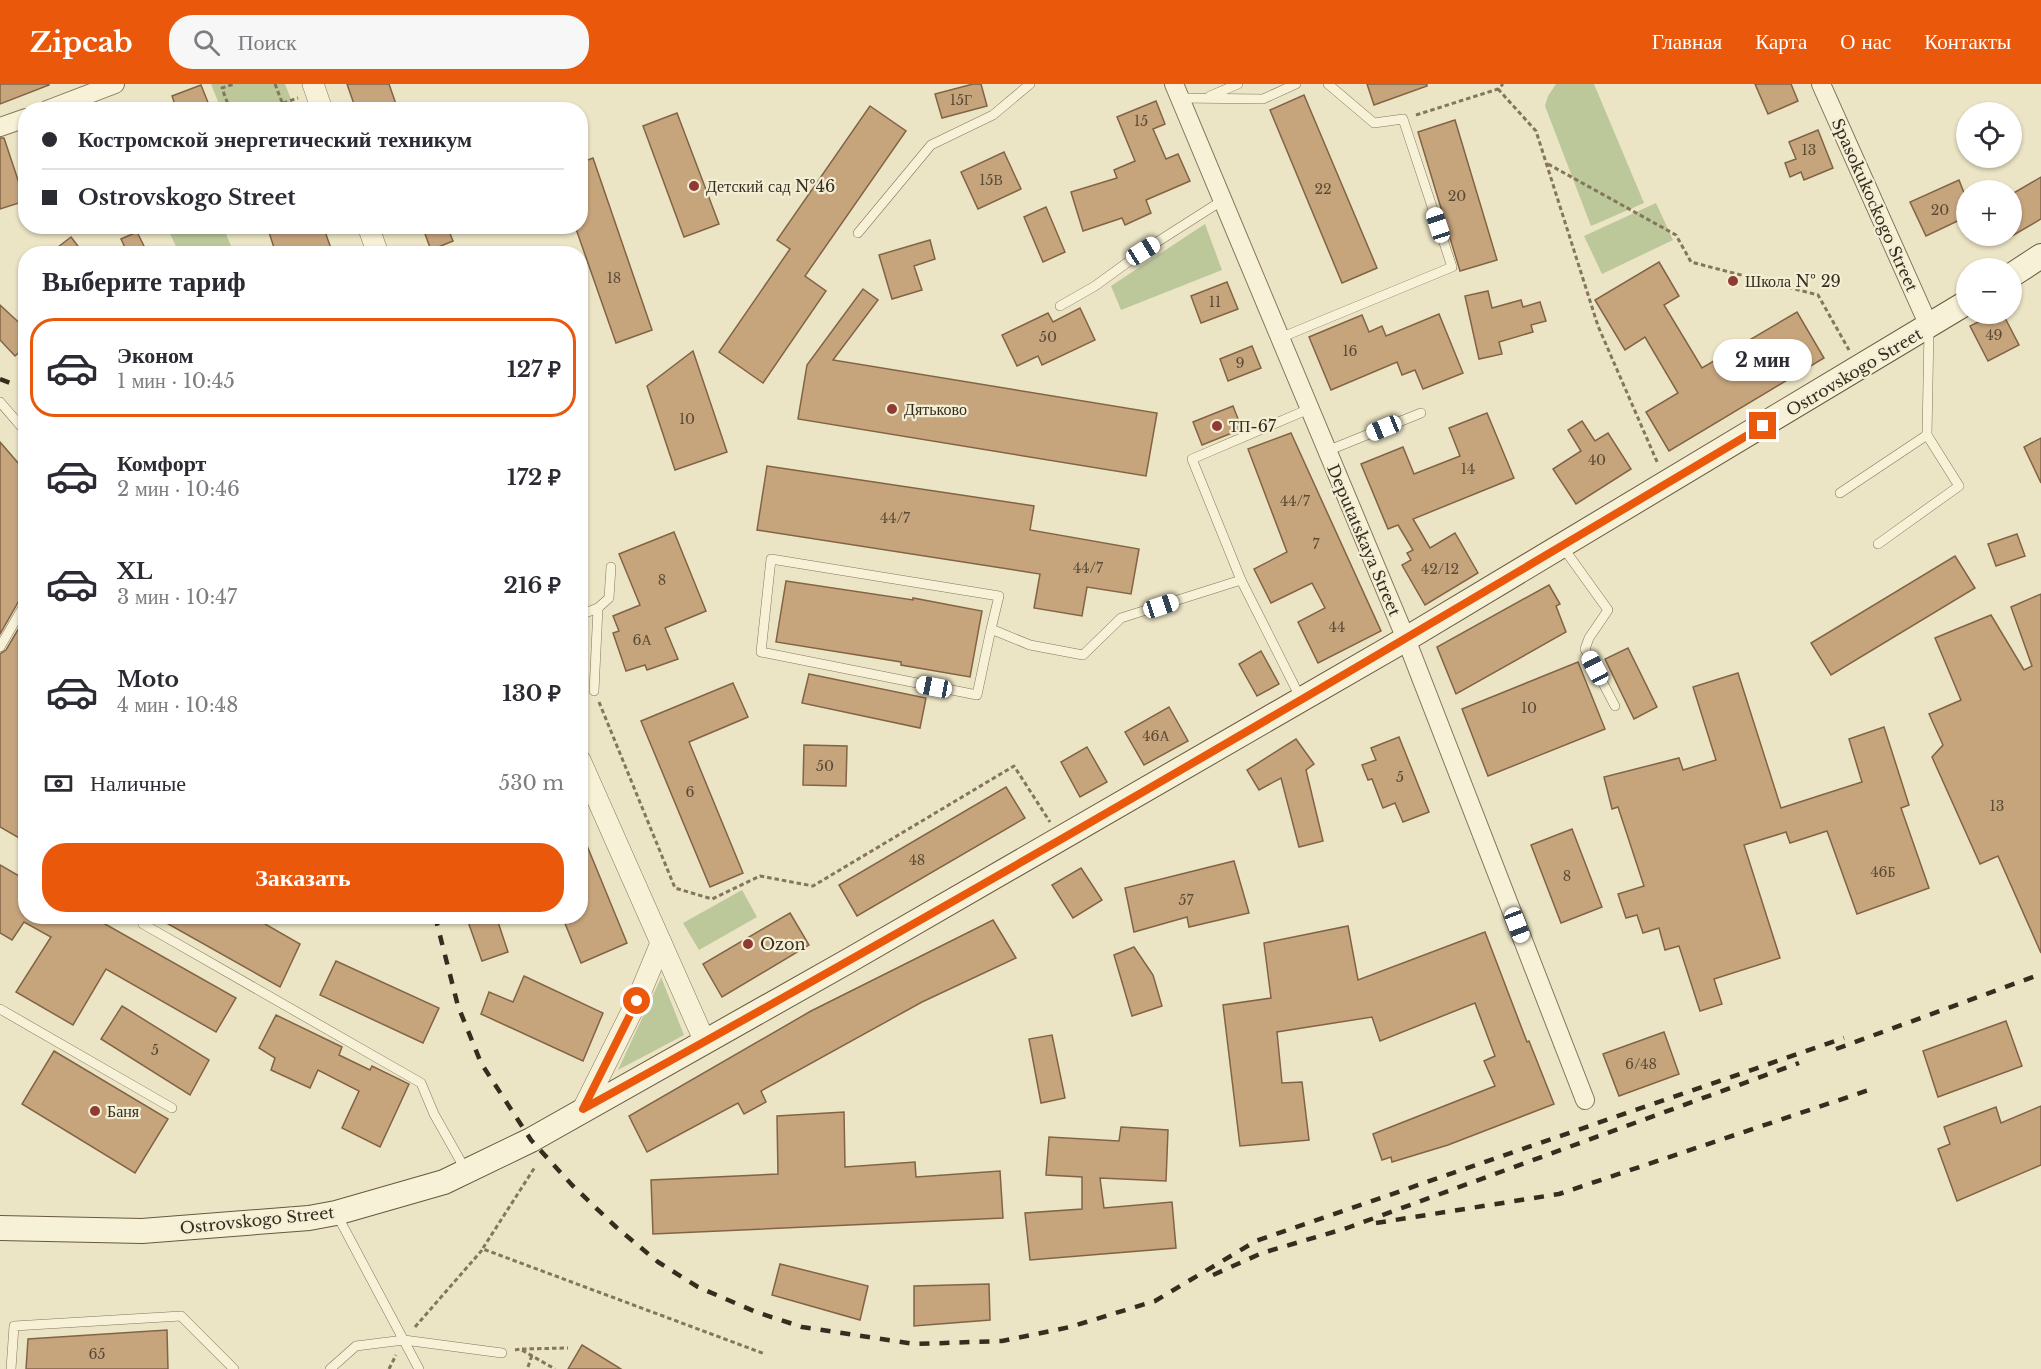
<!DOCTYPE html>
<html lang="ru">
<head>
<meta charset="utf-8">
<style>
  body { margin:0; font-family:"Libre Baskerville",serif; background:#f7f7f7; color:#2b2b33; height:100vh; display:flex; flex-direction:column; font-size:22px; white-space:nowrap }
  * { box-sizing:border-box; margin:0 }
  p { font-size:20px; color:#7c7c81 }
  .icon { flex:none; width:33px; height:33px; fill:none; stroke:currentColor; stroke-width:2; stroke-linecap:round; stroke-linejoin:round }
  .map { position:relative; flex:1; overflow:hidden }
  .sheet { position:absolute; left:18px; top:162px; width:570px; height:678px; display:flex; flex-direction:column; background:#fff; border-radius:24px; box-shadow:0 2px 4px #0004 }
  .sheet>* { flex:none }
  .top-card { position:absolute; left:18px; top:18px; width:570px; height:132px; border-radius:24px; box-shadow:0 2px 4px #0004; display:grid; align-content:center; height:132px; padding:0 24px; background:#fff }
  .tools { position:absolute; left:1956px; top:18px; display:grid; gap:12px }
  .tools a { display:grid; place-items:center; width:66px; height:66px; border-radius:50%; background:#fff; box-shadow:0 2px 4px #0004; font-size:30px }
  .end { position:absolute; width:27px; height:27px; margin:-14px; border:8px solid #ea580c; background:#fff; box-shadow:0 0 0 3px #fff }
  .from { border-radius:50% }
  .bubble { position:absolute; height:42px; border-radius:21px; background:#fff; box-shadow:0 2px 4px #0004; font-size:20px; font-weight:800; line-height:42px; text-align:center }
  .car { position:absolute; width:18px; height:36px; margin:-18px -9px; border-radius:8px; box-shadow:0 0 4px 2px #0007; background:linear-gradient(#fff 24%,#345 0 40%,#fff 0 76%,#345 0 86%,#fff 0) }
  .top-card b { display:flex; align-items:center; gap:21px; height:57px; font-size:22px }
  .top-card b+b { border-top:2px solid #e1e1e2 }
  .top-card i { width:15px; height:15px; background:#2b2b33 }
  ul { padding:0; list-style:none }
  li { display:flex; align-items:center; gap:18px; height:99px; margin:0 12px 9px; padding:0 12px; border:3px solid transparent; border-radius:24px }
  li div { flex:1 }
  li b { display:block; font-size:22px }
  li em { font-style:normal; font-weight:800 }
  li.selected { border-color:#ea580c }
  li>.icon { width:54px; height:54px; stroke-width:1.5 }
  h2 { padding:0 24px; font-size:27px; line-height:72px }
  .pay { display:flex; align-items:center; gap:15px; height:66px; padding:0 24px; font-size:22px }
  .pay p { margin-inline-start:auto }
  .action { display:flex; gap:12px; margin-top:auto; padding:12px 24px }
  .action a { flex:1; height:69px; border-radius:24px; background:#ea580c; color:#fff; font-size:24px; font-weight:800; line-height:69px; text-align:center }
  header { display:flex; align-items:center; gap:36px; box-sizing:border-box; height:84px; padding:0 30px; background:#ea580c; color:#fff }
  header strong { font-size:28px }
  nav { display:flex; gap:33px; margin-inline-start:auto; font-size:21px }
  .search { width:420px; height:54px; background:#f7f7f7; display:flex; align-items:center; gap:15px; box-sizing:border-box; padding:0 21px; border-radius:24px; color:#7c7c81; font-size:22px }
  .map>svg:first-child { display:block }
  .green { fill:#bdc89a }
  .building { fill:#c6a57d; stroke:#826444; stroke-width:1.5 }
  .lines { fill:none; stroke-linecap:round; stroke-linejoin:round }
  .service-casing { stroke:#84765c; stroke-width:10 }
  .minor-casing { stroke:#84765c; stroke-width:20 }
  .tertiary-casing { stroke:#84765c; stroke-width:22 }
  .secondary-casing { stroke:#66583f; stroke-width:26 }
  .path { stroke:#84765c; stroke-width:3; stroke-dasharray:4.5 3; stroke-linecap:butt }
  .service { stroke:#f6f1d7; stroke-width:9 }
  .minor { stroke:#f6f1d7; stroke-width:18 }
  .tertiary { stroke:#f6f1d7; stroke-width:21 }
  .secondary { stroke:#f6f1d7; stroke-width:24 }
  .rail { stroke:#362d1f; stroke-width:4.5; stroke-dasharray:10 10; stroke-linecap:butt }
  .route { stroke:#ea580c; stroke-width:8 }
  .poi-dot { fill:#8f3b31; stroke:#f3eed4; stroke-width:2 }
  .labels { text-anchor:middle; stroke-width:4.5; stroke-linejoin:round; paint-order:stroke }
  .number-label { font-size:14px; fill:#5a4b36 }
  .poi-label { font-size:16px; fill:#362d1f; stroke:#f3eed4; text-anchor:start }
  .street-label { font-size:16px; fill:#362d1f; stroke:#f3eed4 }
</style>
</head>
<body>
<header>
<strong>Zipcab</strong>
<div class="search"><svg class="icon" aria-label="search" viewBox="0 0 24 24"><circle cx="10" cy="10" r="6"/><path d="M15 15l6 6"/></svg>Поиск</div>
<nav><a>Главная</a><a>Карта</a><a>О нас</a><a>Контакты</a></nav>
</header>
<div class="map">
<svg width="2041" height="1285" viewBox="0 0 2041 1285">
  <rect width="100%" height="100%" fill="#ebe4c5"/>
  <!-- green -->
  <g class="green">
    <polygon points="211,0 285,0 295,25 221,25"/>
    <polygon points="1556,0 1594,0 1644,119 1591,142 1545,22 1548,12"/>
    <polygon points="1656,119 1673,156 1602,190 1584,152"/>
    <polygon points="1205,140 1222,186 1121,226 1111,202"/>
    <polygon points="167,143 223,143 234,169 179,169"/>
    <polygon points="742,806 757,833 699,866 683,839"/>
    <polygon points="661,893 684,951 618,986 660,896"/>
  </g>
  <!-- building -->
  <g class="building">
    <polygon points="0,0 49,0 49,1 0,20"/>
    <polygon points="347,0 389,0 398,26 356,26"/>
    <polygon points="973,0 981,0 987,22 942,34 935,10"/>
    <polygon points="1367,0 1427,0 1427,2 1374,21"/>
    <polygon points="1755,0 1791,0 1798,17 1768,30"/>
    <polygon points="201,1 211,26 177,26 172,12"/>
    <polygon points="1304,11 1377,184 1342,199 1270,26"/>
    <polygon points="1156,17 1165,40 1153,45 1166,75 1178,70 1190,97 1146,116 1151,129 1125,141 1122,134 1083,147 1071,108 1117,94 1114,86 1135,77 1117,33"/>
    <polygon points="870,22 906,47 805,192 826,207 763,299 719,268 790,165 777,156"/>
    <polygon points="677,29 719,140 684,153 643,42"/>
    <polygon points="1455,36 1497,176 1460,187 1418,48"/>
    <polygon points="1818,46 1833,84 1804,96 1801,88 1790,93 1785,79 1796,75 1789,58"/>
    <polygon points="0,54 4,54 25,117 0,125"/>
    <polygon points="1004,68 1021,105 978,125 961,88"/>
    <polygon points="593,74 652,246 616,259 575,142 580,142 580,79"/>
    <polygon points="2041,93 2041,135 2012,152 2012,110"/>
    <polygon points="1959,96 1966,114 1966,133 1926,152 1910,118"/>
    <polygon points="1046,123 1065,168 1043,178 1024,133"/>
    <polygon points="267,142 323,142 333,170 276,170"/>
    <polygon points="422,142 447,142 453,157 431,166"/>
    <polygon points="137,148 148,170 128,170 121,155"/>
    <polygon points="71,153 84,170 49,170"/>
    <polygon points="930,156 935,175 914,182 922,206 892,215 879,171"/>
    <polygon points="1659,178 1679,212 1664,221 1702,284 1797,228 1824,274 1669,367 1646,328 1678,309 1645,253 1625,266 1595,216"/>
    <polygon points="1227,198 1238,225 1201,239 1191,212"/>
    <polygon points="863,205 878,216 833,276 1157,329 1146,392 798,335 807,281"/>
    <polygon points="1488,207 1492,224 1521,216 1523,223 1540,218 1546,237 1531,241 1533,248 1499,258 1502,270 1479,275 1465,212"/>
    <polygon points="0,221 26,245 26,262 15,272 0,256"/>
    <polygon points="1080,224 1095,256 1042,281 1038,272 1017,282 1002,251 1048,229 1053,238"/>
    <polygon points="1439,230 1463,289 1423,305 1415,286 1402,291 1397,278 1331,306 1309,253 1362,231 1369,248 1382,242 1386,252"/>
    <polygon points="1994,230 2003,230 2019,261 1988,277 1970,242"/>
    <polygon points="1252,262 1261,284 1228,297 1220,275"/>
    <polygon points="693,267 727,368 675,386 647,302"/>
    <polygon points="1233,322 1242,345 1202,361 1193,338"/>
    <polygon points="1487,329 1514,394 1413,435 1430,464 1455,449 1478,489 1425,521 1402,481 1411,476 1407,469 1413,466 1398,441 1388,445 1361,380 1403,363 1414,390 1460,372 1449,344"/>
    <polygon points="1582,337 1595,357 1608,349 1631,385 1576,420 1553,385 1581,367 1568,346"/>
    <polygon points="1291,349 1381,547 1318,579 1298,538 1325,524 1312,499 1271,519 1254,485 1287,468 1248,365"/>
    <polygon points="2041,354 2041,399 2024,363"/>
    <polygon points="0,358 26,388 26,511 20,515 0,550"/>
    <polygon points="767,382 1034,422 1030,446 1139,465 1131,510 1087,503 1082,532 1034,524 1040,490 757,446"/>
    <polygon points="674,448 706,527 665,544 678,575 647,586 645,581 626,587 613,549 619,547 613,532 640,521 619,470"/>
    <polygon points="2017,450 2025,472 1996,482 1988,460"/>
    <polygon points="1955,472 1975,504 1831,591 1811,559"/>
    <polygon points="786,497 913,516 913,514 982,527 970,593 901,581 901,578 776,558"/>
    <polygon points="1549,501 1560,520 1556,522 1566,548 1456,610 1437,563"/>
    <polygon points="2041,510 2041,869 1998,772 1980,780 1932,673 1943,661 1929,630 1961,616 1935,554 1991,531 2024,586 2032,582 2011,523"/>
    <polygon points="26,532 26,758 0,743 0,570 6,566"/>
    <polygon points="1628,564 1657,623 1634,635 1605,575"/>
    <polygon points="1261,567 1279,600 1257,612 1239,580"/>
    <polygon points="1578,578 1605,645 1488,692 1462,625"/>
    <polygon points="1738,589 1781,724 1862,698 1849,655 1884,643 1909,721 1901,724 1929,804 1857,830 1827,747 1790,759 1786,748 1744,761 1780,874 1714,895 1722,920 1700,927 1679,862 1665,866 1659,844 1643,849 1637,831 1626,834 1618,810 1644,802 1618,723 1612,725 1604,693 1679,674 1683,686 1716,676 1693,603"/>
    <polygon points="809,590 926,614 920,644 802,619"/>
    <polygon points="733,599 748,633 689,658 743,789 710,803 641,637"/>
    <polygon points="1169,623 1188,657 1144,681 1125,648"/>
    <polygon points="1399,653 1429,728 1403,738 1395,719 1383,724 1372,695 1368,696 1362,681 1376,676 1371,664"/>
    <polygon points="1296,655 1314,680 1306,686 1323,757 1299,763 1281,694 1259,706 1247,686"/>
    <polygon points="804,661 847,662 846,702 803,701"/>
    <polygon points="1087,663 1107,698 1080,713 1061,678"/>
    <polygon points="1006,703 1025,734 857,832 839,801"/>
    <polygon points="1572,745 1602,823 1561,839 1531,761"/>
    <polygon points="581,747 627,859 581,879 562,832 580,832"/>
    <polygon points="1234,777 1249,829 1189,843 1187,833 1134,848 1125,804"/>
    <polygon points="0,781 26,796 26,832 91,832 236,914 216,948 106,885 73,941 16,908 51,853 24,838 12,856 0,849"/>
    <polygon points="1081,784 1102,816 1073,834 1052,801"/>
    <polygon points="790,829 809,861 722,913 703,880"/>
    <polygon points="154,832 251,832 300,860 280,903"/>
    <polygon points="466,832 496,832 508,868 482,877"/>
    <polygon points="993,836 1016,874 922,918 761,1007 766,1018 744,1030 738,1019 647,1068 629,1032 811,927"/>
    <polygon points="1348,842 1358,896 1485,848 1527,958 1529,957 1554,1020 1448,1061 1392,1078 1391,1073 1382,1076 1373,1050 1495,1002 1484,977 1495,972 1475,919 1380,957 1372,933 1277,948 1282,999 1302,998 1309,1056 1240,1062 1223,921 1271,914 1264,859"/>
    <polygon points="1134,863 1153,891 1162,922 1132,932 1114,871"/>
    <polygon points="336,877 439,924 423,959 320,911"/>
    <polygon points="524,892 603,929 583,977 481,930 489,908 513,918"/>
    <polygon points="122,922 209,976 190,1011 101,955"/>
    <polygon points="276,931 342,963 339,971 370,986 372,982 409,1000 380,1063 342,1044 359,1007 318,986 310,1004 271,986 275,974 259,964"/>
    <polygon points="2006,937 2022,982 1938,1013 1923,967"/>
    <polygon points="1664,948 1679,990 1619,1012 1603,970"/>
    <polygon points="1052,951 1065,1014 1041,1019 1029,955"/>
    <polygon points="54,967 168,1035 135,1089 22,1020"/>
    <polygon points="2041,1022 2041,1081 1957,1117 1938,1065 1950,1060 1944,1043 1996,1023 2001,1039"/>
    <polygon points="844,1028 845,1083 915,1078 916,1093 1000,1087 1003,1134 653,1150 651,1096 778,1090 777,1032"/>
    <polygon points="1121,1043 1168,1046 1166,1097 1100,1094 1104,1124 1172,1118 1176,1164 1030,1176 1025,1129 1082,1125 1082,1093 1046,1091 1049,1053 1119,1057"/>
    <polygon points="780,1180 868,1202 860,1236 772,1211"/>
    <polygon points="989,1200 990,1236 914,1242 914,1202"/>
    <polygon points="167,1246 168,1285 26,1285 28,1255"/>
    <polygon points="582,1261 621,1285 568,1285"/>
  </g>
  <g class="lines">
    <defs>
      <g id="service">
        <polyline points="1210,12 1238,0"/>
        <polyline points="1180,14 1263,15 1296,0"/>
        <polyline points="858,149 931,61 993,31 1030,0"/>
        <polyline points="1060,222 1095,202 1143,167 1223,116"/>
        <polyline points="1280,254 1452,183 1403,35 1374,39 1328,0"/>
        <polyline points="0,318 26,348"/>
        <polyline points="1327,367 1421,329"/>
        <polyline points="1840,409 1927,351"/>
        <polyline points="1878,460 1959,402 1927,351 1929,245"/>
        <polyline points="1562,462 1608,526 1589,554 1585,565 1615,622"/>
        <polyline points="580,531 598,524"/>
        <polyline points="991,545 977,611 761,568 771,475 999,512 991,545 1030,561 1083,571 1121,534 1241,496"/>
        <polyline points="0,563 26,518"/>
        <polyline points="594,607 598,524 609,514 611,483"/>
        <polyline points="1300,613 1241,496 1192,375 1309,325"/>
        <polyline points="147,832 143,840 421,999 434,1030 465,1085"/>
        <polyline points="0,925 172,1024"/>
        <polyline points="336,1129 419,1285"/>
        <polyline points="11,1285 14,1242 181,1232 234,1285"/>
        <polyline points="330,1285 356,1262 404,1256 502,1269"/>
      </g>
      <g id="minor">
        <polyline points="1174,0 1406,555 1585,1016"/>
        <polyline points="1821,0 1929,242"/>
        <polyline points="47,26 115,0"/>
        <polyline points="0,43 26,34"/>
      </g>
      <g id="tertiary">
        <polyline points="313,0 322,26"/>
        <polyline points="368,142 378,170"/>
        <polyline points="580,676 705,958"/>
        <polyline points="583,1025 637,917 661,859"/>
      </g>
      <g id="secondary">
        <polyline points="2012,191 2041,172"/>
        <polyline points="0,1144 142,1147 309,1134 336,1129 444,1098 531,1056 850,876 1406,555 1966,219"/>
      </g>
    </defs>
    <!-- service casing -->
    <use href="#service" class="service-casing"/>
    <!-- minor casing -->
    <use href="#minor" class="minor-casing"/>
    <!-- tertiary casing -->
    <use href="#tertiary" class="tertiary-casing"/>
    <!-- secondary casing -->
    <use href="#secondary" class="secondary-casing"/>
    <!-- path -->
    <g class="path">
      <polyline points="275,0 285,26"/>
      <polyline points="1498,5 1536,47 1598,242 1658,380"/>
      <polyline points="283,19 298,14"/>
      <polyline points="230,26 222,4 234,0"/>
      <polyline points="1416,31 1498,5 1503,0"/>
      <polyline points="1548,80 1676,151 1691,178 1818,211 1849,266"/>
      <polyline points="599,618 675,804 712,815 760,792 813,802 1014,682 1050,738"/>
      <polyline points="483,1164 535,1083"/>
      <polyline points="415,1243 483,1165 765,1270"/>
      <polyline points="522,1265 568,1264"/>
      <polyline points="515,1266 520,1265 555,1285"/>
      <polyline points="528,1283 532,1271"/>
      <polyline points="389,1285 396,1271"/>
    </g>
    <!-- service -->
    <use href="#service" class="service"/>
    <!-- minor -->
    <use href="#minor" class="minor"/>
    <!-- tertiary -->
    <use href="#tertiary" class="tertiary"/>
    <!-- secondary -->
    <use href="#secondary" class="secondary"/>
    <!-- rail -->
    <g class="rail">
      <polyline points="0,295 26,305"/>
      <polyline points="435,832 458,922 481,979 531,1056 572,1101 616,1143 658,1178 698,1203 756,1228 802,1243 914,1260 1002,1257 1070,1243 1155,1217 1256,1157 1844,954"/>
      <polyline points="1836,965 2041,890"/>
      <polyline points="1376,1139 1559,1110 1872,1005"/>
      <polyline points="1213,1191 1262,1169 1347,1144 1799,979"/>
    </g>
  </g>
  <g class="lines">
    <!-- route -->
    <path class="route" d="M637,917L583,1025C981,806 1373,575 1763,342"/>
  </g>
  <!-- markers -->
  <g class="poi-dot">
    <circle cx="694" cy="102" r="6"/>
    <circle cx="1733" cy="197" r="6"/>
    <circle cx="892" cy="325" r="6"/>
    <circle cx="1217" cy="342" r="6"/>
    <circle cx="748" cy="860" r="6"/>
    <circle cx="95" cy="1027" r="6"/>
  </g>
  <g class="labels">
    <!-- number labels -->
    <g class="number-label">
      <text x="961" y="21">15Г</text>
      <text x="1141" y="42">15</text>
      <text x="1809" y="71">13</text>
      <text x="991" y="101">15В</text>
      <text x="1323" y="110">22</text>
      <text x="1457" y="117">20</text>
      <text x="1940" y="131">20</text>
      <text x="614" y="199">18</text>
      <text x="1215" y="223">11</text>
      <text x="1994" y="256">49</text>
      <text x="1048" y="258">50</text>
      <text x="1350" y="272">16</text>
      <text x="1240" y="284">9</text>
      <text x="687" y="340">10</text>
      <text x="1597" y="381">40</text>
      <text x="1468" y="390">14</text>
      <text x="1295" y="422">44/7</text>
      <text x="895" y="439">44/7</text>
      <text x="1316" y="465">7</text>
      <text x="1088" y="489">44/7</text>
      <text x="1440" y="490">42/12</text>
      <text x="662" y="501">8</text>
      <text x="1337" y="548">44</text>
      <text x="642" y="561">6А</text>
      <text x="1529" y="629">10</text>
      <text x="1156" y="657">46А</text>
      <text x="825" y="687">50</text>
      <text x="1400" y="698">5</text>
      <text x="690" y="713">6</text>
      <text x="1997" y="727">13</text>
      <text x="917" y="781">48</text>
      <text x="1883" y="793">46Б</text>
      <text x="1567" y="797">8</text>
      <text x="1186" y="821">57</text>
      <text x="155" y="971">5</text>
      <text x="1641" y="985">6/48</text>
      <text x="97" y="1275">65</text>
    </g>
    <!-- poi labels -->
    <g class="poi-label">
      <text x="706" y="108">Детский сад №46</text>
      <text x="1745" y="203">Школа № 29</text>
      <text x="904" y="331">Дятьково</text>
      <text x="1229" y="348">ТП-67</text>
      <text x="760" y="866">Ozon</text>
      <text x="107" y="1033">Баня</text>
    </g>
    <!-- street labels -->
    <g class="street-label">
      <text transform="translate(1875 121) rotate(66)" y="6">Spasokukoсkogo Street</text>
      <text transform="translate(1854 288) rotate(-31)" y="6">Ostrovskogo Street</text>
      <text transform="translate(1364 456) rotate(67)" y="6">Deputatskaya Street</text>
      <text transform="translate(257 1136) rotate(-6)" y="6">Ostrovskogo Street</text>
    </g>
  </g>
</svg>
<div class="tools">
<a><svg class="icon" aria-label="locate" viewBox="0 0 24 24"><circle cx="12" cy="12" r="6"/><path d="M12 2v4M12 18v4M2 12h4M18 12h4"/></svg></a>
<a>+</a>
<a>−</a>
</div>
<i class="end from" style="left:637px;top:917px"></i>
<i class="end" style="left:1763px;top:342px"></i>
<div class="bubble" style="left:1713px;top:255px;width:99px">2 мин</div>
<i class="car" style="left:1438px;top:141px;rotate:342deg"></i>
<i class="car" style="left:1143px;top:167px;rotate:58deg"></i>
<i class="car" style="left:1384px;top:344px;rotate:248deg"></i>
<i class="car" style="left:1161px;top:522px;rotate:72deg"></i>
<i class="car" style="left:1595px;top:584px;rotate:332deg"></i>
<i class="car" style="left:934px;top:603px;rotate:281deg"></i>
<i class="car" style="left:1517px;top:841px;rotate:159deg"></i>
<div class="top-card">
<b><i class="from"></i>Костромской энергетический техникум</b>
<b><i></i>Ostrovskogo Street</b>
</div>
<section class="sheet">
<h2>Выберите тариф</h2>
<ul>
<li class="selected"><svg class="icon" aria-label="car" viewBox="0 0 24 24"><path d="M5 17H2v-5l4-1 3-4h7l3 4 3 1v5h-3M9 17h6M6 11h13"/><circle cx="7" cy="17" r="2"/><circle cx="17" cy="17" r="2"/></svg><div><b>Эконом</b><p>1 мин · 10:45</p></div><em>127 ₽</em></li>
<li><svg class="icon" aria-label="car" viewBox="0 0 24 24"><path d="M5 17H2v-5l4-1 3-4h7l3 4 3 1v5h-3M9 17h6M6 11h13"/><circle cx="7" cy="17" r="2"/><circle cx="17" cy="17" r="2"/></svg><div><b>Комфорт</b><p>2 мин · 10:46</p></div><em>172 ₽</em></li>
<li><svg class="icon" aria-label="car" viewBox="0 0 24 24"><path d="M5 17H2v-5l4-1 3-4h7l3 4 3 1v5h-3M9 17h6M6 11h13"/><circle cx="7" cy="17" r="2"/><circle cx="17" cy="17" r="2"/></svg><div><b>XL</b><p>3 мин · 10:47</p></div><em>216 ₽</em></li>
<li><svg class="icon" aria-label="car" viewBox="0 0 24 24"><path d="M5 17H2v-5l4-1 3-4h7l3 4 3 1v5h-3M9 17h6M6 11h13"/><circle cx="7" cy="17" r="2"/><circle cx="17" cy="17" r="2"/></svg><div><b>Moto</b><p>4 мин · 10:48</p></div><em>130 ₽</em></li>
</ul>
<div class="pay"><svg class="icon" aria-label="cash" viewBox="0 0 24 24"><path d="M3 7h18v10H3z"/><circle cx="12" cy="12" r="2"/></svg>Наличные<p>530 m</p></div>
<div class="action"><a>Заказать</a></div>
</section>
</div>
</body>
</html>
